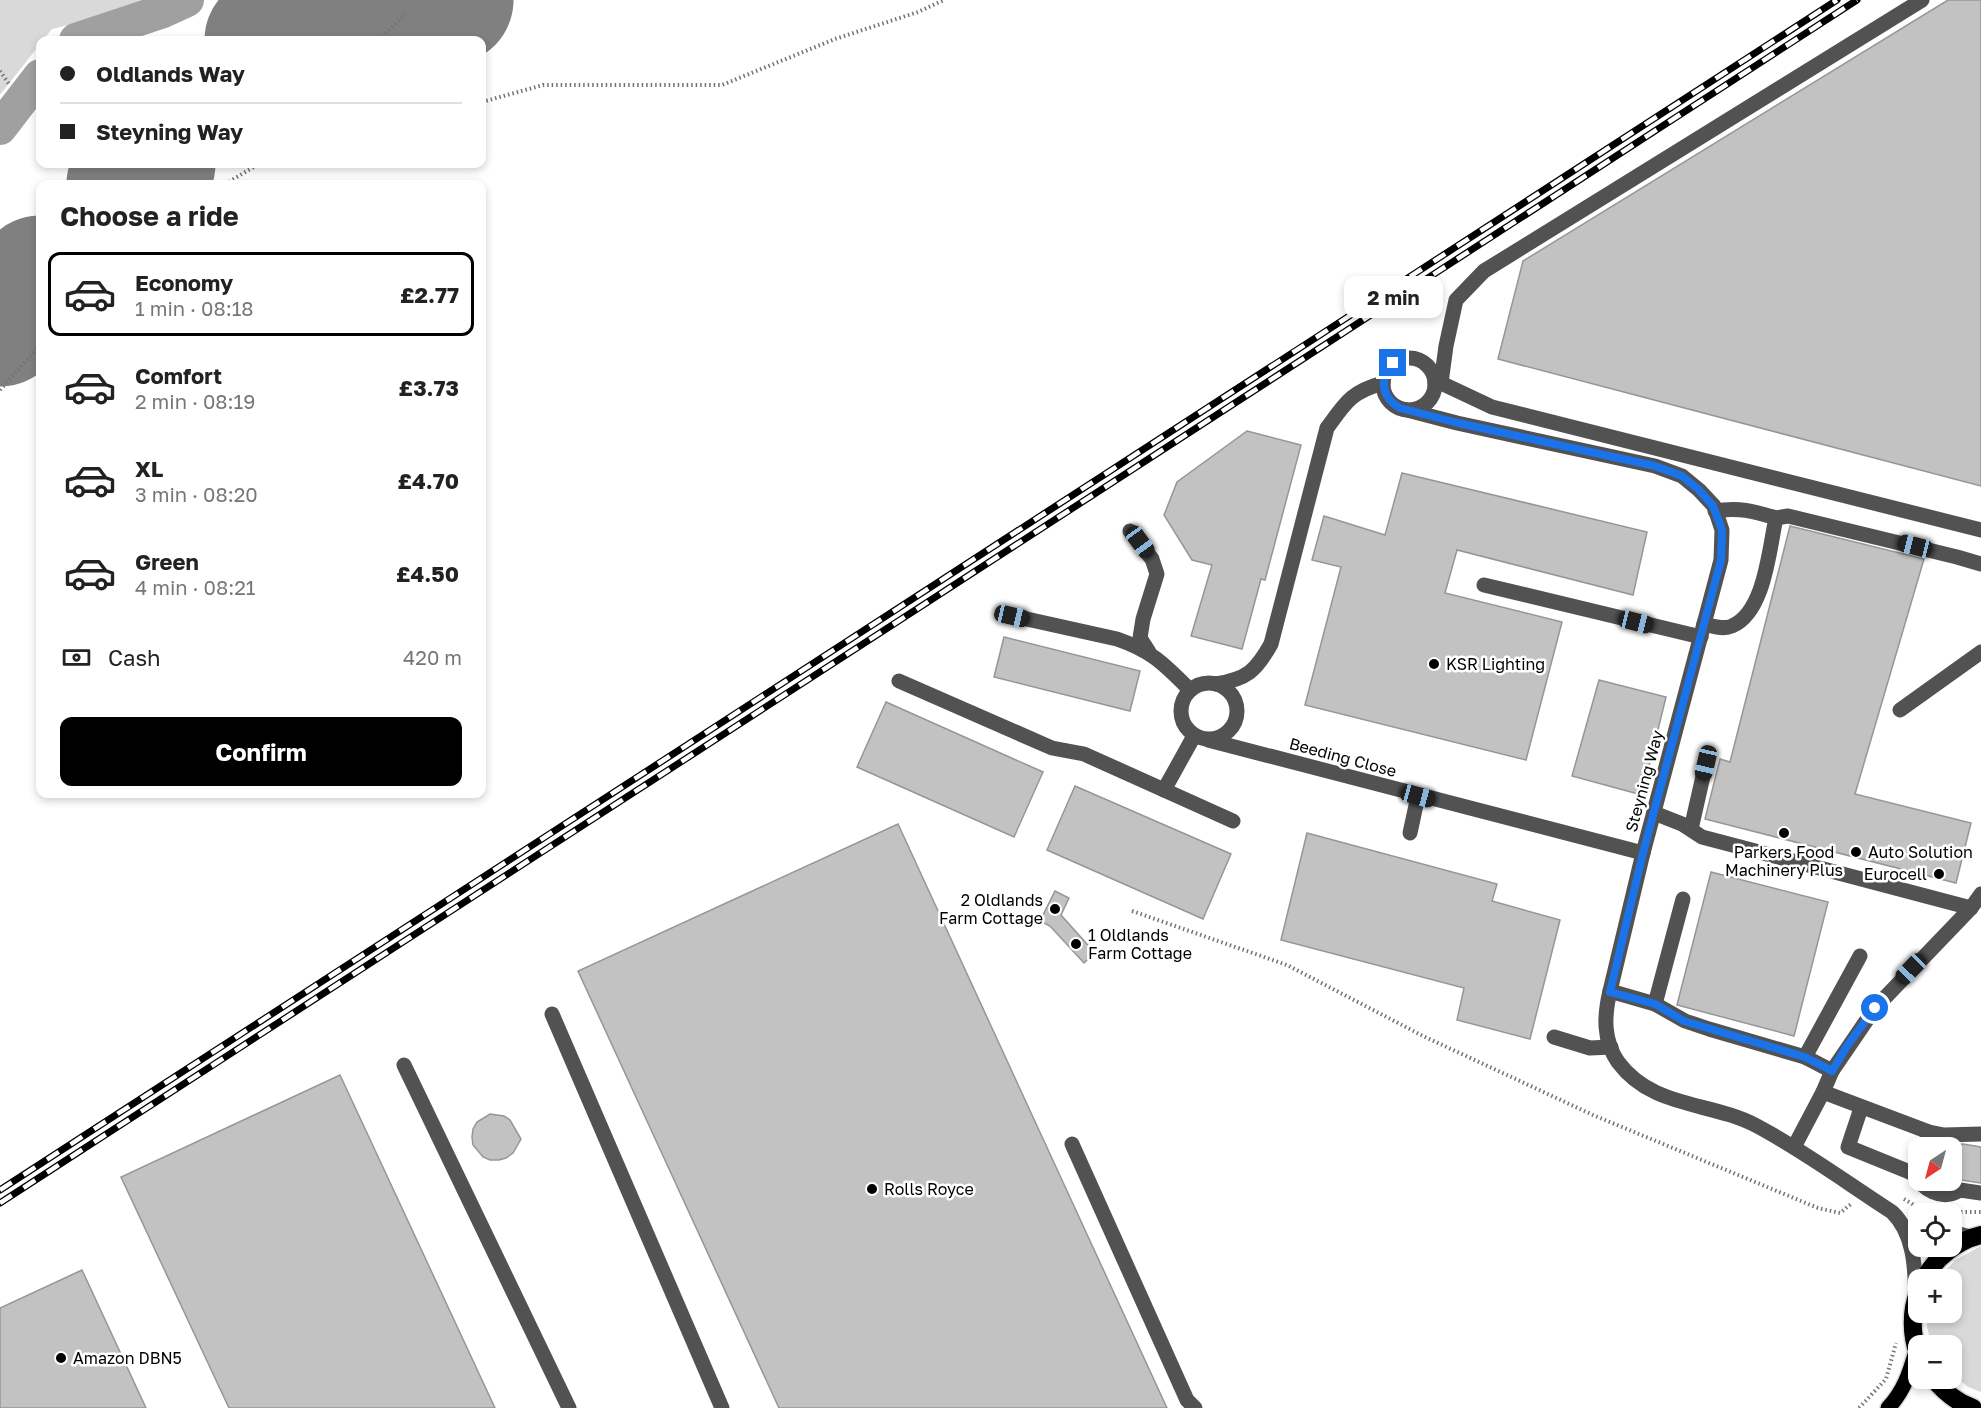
<!DOCTYPE html>
<html lang="en">
<head>
<meta charset="utf-8">
<style>
  body { margin:0; font-family:"Golos Text",sans-serif; background:#f2f2f2; color:#222; height:100vh; display:flex; flex-direction:column; font-size:22px; white-space:nowrap }
  * { box-sizing:border-box; margin:0 }
  p { font-size:20px; color:#767676 }
  .icon { flex:none; width:33px; height:33px; fill:none; stroke:currentColor; stroke-width:2; stroke-linecap:round; stroke-linejoin:round }
  .map { position:relative; flex:1; overflow:hidden }
  .side { position:absolute; left:36px; top:180px; width:450px; height:618px; display:flex; flex-direction:column; background:#fff; border-radius:12px; box-shadow:0 3px 9px #0003 }
  .side>* { flex:none }
  .hud { position:absolute; left:36px; top:36px; width:450px; height:132px; border-radius:12px; box-shadow:0 3px 9px #0003; display:grid; align-content:center; height:132px; padding:0 24px; background:#fff }
  .needle { width:39px; rotate:216deg }
  .buttons { position:absolute; left:1908px; top:1137px; display:grid; gap:12px }
  .buttons a { display:grid; place-items:center; width:54px; height:54px; border-radius:12px; background:#fff; box-shadow:0 3px 9px #0003; font-size:30px }
  .end { position:absolute; width:27px; height:27px; margin:-14px; border:8px solid #1a73e8; background:#fff; box-shadow:0 0 0 3px #fff }
  .from { border-radius:50% }
  .bubble { position:absolute; height:42px; border-radius:12px; background:#fff; box-shadow:0 3px 9px #0003; font-size:20px; font-weight:700; line-height:42px; text-align:center }
  .car { position:absolute; width:18px; height:36px; margin:-18px -9px; border-radius:8px; box-shadow:0 0 4px 2px #0007; background:linear-gradient(#222 24%,#8ab4d8 0 40%,#222 0 76%,#8ab4d8 0 86%,#222 0) }
  .hud b { display:flex; align-items:center; gap:21px; height:57px; font-size:22px }
  .hud b+b { border-top:2px solid #e0e0e0 }
  .hud i { width:15px; height:15px; background:#222 }
  ul { padding:0; list-style:none }
  li { display:flex; align-items:center; gap:18px; height:84px; margin:0 12px 9px; padding:0 12px; border:3px solid transparent; border-radius:12px }
  li div { flex:1 }
  li b { display:block; font-size:22px }
  li em { font-style:normal; font-weight:700 }
  li.on { border-color:#000 }
  li>.icon { width:54px; height:54px; stroke-width:1.5 }
  h2 { padding:0 24px; font-size:27px; line-height:72px }
  .pay { display:flex; align-items:center; gap:15px; height:66px; padding:0 24px; font-size:22px }
  .pay p { margin-inline-start:auto }
  .button { display:flex; gap:12px; margin-top:auto; padding:12px 24px }
  .button a { flex:1; height:69px; border-radius:12px; background:#000; color:#fff; font-size:24px; font-weight:700; line-height:69px; text-align:center }
  .map>svg:first-child { display:block }
  .green { fill:#d9d9d9 }
  .lines { fill:none; stroke-linecap:round; stroke-linejoin:round }
  .river { stroke:#a0a0a0; stroke-width:34 }
  .runway { stroke:#808080; stroke-width:129 }
  .building { fill:#c2c2c2; stroke:#969696; stroke-width:1.5 }
  .major-casing { stroke:#dbdbdb; stroke-width:18 }
  .highway-casing { stroke:#dbdbdb; stroke-width:21 }
  .path { stroke:#747474; stroke-width:4; stroke-dasharray:1.5 3; stroke-linecap:butt }
  .minor { stroke:#525252; stroke-width:15 }
  .major { stroke:#000; stroke-width:15 }
  .highway { stroke:#000; stroke-width:18 }
  .rail-casing { stroke:#000; stroke-width:7 }
  .rail { stroke:#fff; stroke-width:4.5; stroke-dasharray:14; stroke-linecap:butt }
  .route { stroke:#1a73e8; stroke-width:8 }
  .poi-dot { fill:#000; stroke:#fff; stroke-width:2 }
  .labels { text-anchor:middle; stroke-width:5; stroke-linejoin:round; paint-order:stroke }
  .poi-label { font-size:16px; fill:#000; stroke:#fff; text-anchor:start }
  .street-label { font-size:16px; fill:#000; stroke:#fff }
</style>
</head>
<body>
<div class="map">
<svg width="1981" height="1408" viewBox="0 0 1981 1408">
  <rect width="100%" height="100%" fill="#fff"/>
  <!-- green -->
  <g class="green">
    <polygon points="0,0 147,0 124,11 52,29 43,40 40,40 40,44 0,95"/>
    <polygon points="1981,1246 1981,1392 1968,1387 1952,1374 1952,1346 1932,1345 1927,1327 1928,1313 1952,1312 1952,1280 1939,1278 1955,1260"/>
  </g>
  <g class="lines">
    <!-- river -->
    <g class="river">
      <polyline points="76,40 163,11 187,0"/>
      <polyline points="0,128 40,76"/>
    </g>
    <!-- runway -->
    <g class="runway">
      <polyline points="405,14 449,0"/>
      <polyline points="269,40 307,0"/>
      <polyline points="131,184 151,164"/>
      <polyline points="0,322 40,280"/>
    </g>
  </g>
  <!-- building -->
  <g class="building">
    <polygon points="1948,0 1981,0 1981,486 1498,359 1523,261"/>
    <polygon points="1247,431 1301,445 1265,580 1261,579 1242,649 1191,636 1212,565 1192,560 1164,515 1177,482"/>
    <polygon points="1402,473 1647,532 1633,595 1457,550 1445,593 1562,622 1526,760 1305,705 1341,567 1312,560 1324,516 1385,535"/>
    <polygon points="1790,526 1924,559 1855,794 1971,823 1956,883 1705,819 1720,759 1730,762"/>
    <polygon points="1004,637 1140,671 1130,711 994,677"/>
    <polygon points="1599,680 1666,697 1642,795 1572,776"/>
    <polygon points="886,702 1043,772 1014,837 857,767"/>
    <polygon points="1075,786 1231,854 1203,919 1047,850"/>
    <polygon points="898,824 1167,1408 779,1408 578,971"/>
    <polygon points="1307,833 1497,884 1492,901 1560,920 1530,1039 1457,1020 1464,988 1281,940"/>
    <polygon points="1711,872 1828,902 1794,1036 1677,1005"/>
    <polygon points="1055,891 1069,898 1061,915 1095,953 1084,963 1050,926 1040,921"/>
    <polygon points="340,1075 495,1408 229,1408 121,1177"/>
    <polygon points="490,1114 504,1116 510,1120 521,1139 513,1153 506,1158 499,1160 490,1160 483,1157 473,1145 472,1137 473,1129 477,1122"/>
    <polygon points="1963,1144 1981,1147 1981,1183 1961,1180 1952,1183 1952,1145"/>
    <polygon points="82,1270 146,1408 0,1408 0,1308"/>
  </g>
  <g class="lines">
    <defs>
      <path id="major" d="M1888,1408C1905,1390 1910,1371 1917,1348"/>
      <g id="highway">
        <path d="M1924,1280C1934,1258 1959,1240 1981,1235"/>
        <path d="M1918,1293C1911,1311 1911,1335 1918,1353"/>
        <path d="M1933,1378C1944,1392 1956,1402 1973,1408"/>
      </g>
    </defs>
    <!-- major casing -->
    <use href="#major" class="major-casing"/>
    <!-- highway casing -->
    <use href="#highway" class="highway-casing"/>
    <!-- path -->
    <g class="path">
      <polyline points="379,40 405,14"/>
      <polyline points="0,71 9,84"/>
      <polyline points="482,102 543,85 722,85 835,39 918,12 944,0"/>
      <polyline points="225,184 259,164"/>
      <polyline points="0,390 40,345"/>
      <polyline points="1132,911 1287,965 1423,1036 1593,1115 1818,1208 1840,1213 1851,1204"/>
      <polyline points="1904,1199 1919,1208 1929,1210"/>
      <polyline points="1952,1212 1981,1212"/>
      <polyline points="1859,1408 1886,1379 1896,1343"/>
    </g>
    <!-- minor -->
    <g class="minor">
      <circle cx="1409" cy="384" r="26"/>
      <polyline points="1435,383 1441,383 1492,407 1981,530"/>
      <polyline points="1441,383 1446,346 1456,300 1484,271 1922,0"/>
      <path d="M1407,410L1457,423L1655,466L1682,476L1699,490L1714,506L1722,530L1721,560L1643,853L1610,991C1604,1016 1603,1040 1618,1062C1653,1109 1710,1101 1757,1126C1804,1151 1847,1183 1892,1212C1915,1234 1915,1270 1916,1300"/>
      <polyline points="1776,518 1788,516 1957,557 1981,564"/>
      <polyline points="1130,531 1152,559 1157,574 1143,619 1140,638 1149,652"/>
      <polyline points="1484,585 1701,637"/>
      <path d="M1013,616L1117,639C1152,651 1164,664 1190,690"/>
      <path d="M1704,624C1713,626 1723,630 1732,626C1765,612 1769,549 1776,518C1753,511 1739,507 1715,511"/>
      <polyline points="899,681 1052,748 1084,754 1233,821"/>
      <circle cx="1209" cy="711" r="28"/>
      <path d="M1216,684C1247,679 1256,671 1271,644L1327,428C1346,402 1351,392 1383,383"/>
      <polyline points="1900,710 1981,652"/>
      <polyline points="1208,740 1643,853"/>
      <polyline points="1164,790 1194,736"/>
      <polyline points="1654,813 1682,824 1702,837 1971,908"/>
      <polyline points="1691,829 1706,763"/>
      <polyline points="1410,833 1418,796"/>
      <polyline points="1610,991 1655,1004 1685,1021 1709,1029 1805,1057 1832,1071"/>
      <polyline points="1655,1004 1683,899"/>
      <polyline points="552,1014 722,1408"/>
      <polyline points="1554,1037 1590,1048 1611,1047"/>
      <polyline points="1805,1057 1860,956"/>
      <polyline points="404,1065 569,1408"/>
      <polyline points="1823,1092 1929,1132 1924,1148"/>
      <polyline points="1861,1108 1848,1147 1912,1173 1918,1160"/>
      <polyline points="1929,1132 1944,1135 1981,1134"/>
      <polyline points="1072,1144 1187,1400 1195,1408"/>
      <polyline points="1794,1147 1823,1092 1832,1071 1875,1008 1971,908 1981,894"/>
      <path d="M1912,1173C1923,1189 1941,1202 1960,1190L1981,1193"/>
      <polyline points="1952,1232 1970,1237"/>
    </g>
    <!-- major -->
    <use href="#major" class="major"/>
    <!-- highway -->
    <use href="#highway" class="highway"/>
    <defs>
      <g id="rail">
        <polyline points="0,1190 1837,0"/>
        <polyline points="0,1203 1857,0"/>
      </g>
    </defs>
    <!-- rail casing -->
    <use href="#rail" class="rail-casing"/>
    <!-- rail -->
    <use href="#rail" class="rail"/>
  </g>
  <g class="lines">
    <!-- route -->
    <path class="route" d="M1393,363C1379,378 1381,397 1400,408L1458,423L1655,466L1682,476L1699,490L1713,506L1722,530L1721,560L1643,853L1610,992L1655,1004L1684,1021L1805,1057L1832,1071L1847,1046L1875,1008"/>
  </g>
  <!-- markers -->
  <g class="poi-dot">
    <circle cx="1434" cy="664" r="6"/>
    <circle cx="1784" cy="833" r="6"/>
    <circle cx="1856" cy="852" r="6"/>
    <circle cx="1939" cy="874" r="6"/>
    <circle cx="1055" cy="909" r="6"/>
    <circle cx="1076" cy="944" r="6"/>
    <circle cx="872" cy="1189" r="6"/>
    <circle cx="61" cy="1358" r="6"/>
  </g>
  <g class="labels">
    <!-- poi labels -->
    <g class="poi-label">
      <text x="1446" y="670">KSR Lighting</text>
      <text x="1784" y="858" text-anchor="middle">Parkers Food<tspan x="1784" dy="18">Machinery Plus</tspan></text>
      <text x="1868" y="858">Auto Solution</text>
      <text x="1927" y="880" text-anchor="end">Eurocell</text>
      <text x="1043" y="906" text-anchor="end">2 Oldlands<tspan x="1043" dy="18">Farm Cottage</tspan></text>
      <text x="1088" y="941">1 Oldlands<tspan x="1088" dy="18">Farm Cottage</tspan></text>
      <text x="884" y="1195">Rolls Royce</text>
      <text x="73" y="1364">Amazon DBN5</text>
    </g>
    <!-- street labels -->
    <g class="street-label">
      <text transform="translate(1343 757) rotate(15)" y="6">Beeding Close</text>
      <text transform="translate(1644 781) rotate(-75)" y="6">Steyning Way</text>
    </g>
  </g>
</svg>
<div class="buttons">
<a><svg class="needle" viewBox="-14 -14 28 28"><path d="M0-13l5 13h-10z" fill="#e53935"/><path d="M0 13l5-13h-10z" fill="#767676"/></svg></a>
<a><svg class="icon" aria-label="locate" viewBox="0 0 24 24"><circle cx="12" cy="12" r="6"/><path d="M12 2v4M12 18v4M2 12h4M18 12h4"/></svg></a>
<a>+</a>
<a>−</a>
</div>
<i class="end from" style="left:1875px;top:1008px"></i>
<i class="end" style="left:1393px;top:363px"></i>
<div class="bubble" style="left:1344px;top:276px;width:99px">2 min</div>
<i class="car" style="left:1140px;top:542px;rotate:144deg"></i>
<i class="car" style="left:1915px;top:546px;rotate:284deg"></i>
<i class="car" style="left:1012px;top:616px;rotate:103deg"></i>
<i class="car" style="left:1636px;top:622px;rotate:104deg"></i>
<i class="car" style="left:1706px;top:763px;rotate:193deg"></i>
<i class="car" style="left:1418px;top:796px;rotate:105deg"></i>
<i class="car" style="left:1911px;top:969px;rotate:224deg"></i>
<div class="hud">
<b><i class="from"></i>Oldlands Way</b>
<b><i></i>Steyning Way</b>
</div>
<section class="side">
<h2>Choose a ride</h2>
<ul>
<li class="on"><svg class="icon" aria-label="car" viewBox="0 0 24 24"><path d="M5 17H2v-5l4-1 3-4h7l3 4 3 1v5h-3M9 17h6M6 11h13"/><circle cx="7" cy="17" r="2"/><circle cx="17" cy="17" r="2"/></svg><div><b>Economy</b><p>1 min · 08:18</p></div><em>£2.77</em></li>
<li><svg class="icon" aria-label="car" viewBox="0 0 24 24"><path d="M5 17H2v-5l4-1 3-4h7l3 4 3 1v5h-3M9 17h6M6 11h13"/><circle cx="7" cy="17" r="2"/><circle cx="17" cy="17" r="2"/></svg><div><b>Comfort</b><p>2 min · 08:19</p></div><em>£3.73</em></li>
<li><svg class="icon" aria-label="car" viewBox="0 0 24 24"><path d="M5 17H2v-5l4-1 3-4h7l3 4 3 1v5h-3M9 17h6M6 11h13"/><circle cx="7" cy="17" r="2"/><circle cx="17" cy="17" r="2"/></svg><div><b>XL</b><p>3 min · 08:20</p></div><em>£4.70</em></li>
<li><svg class="icon" aria-label="car" viewBox="0 0 24 24"><path d="M5 17H2v-5l4-1 3-4h7l3 4 3 1v5h-3M9 17h6M6 11h13"/><circle cx="7" cy="17" r="2"/><circle cx="17" cy="17" r="2"/></svg><div><b>Green</b><p>4 min · 08:21</p></div><em>£4.50</em></li>
</ul>
<div class="pay"><svg class="icon" aria-label="cash" viewBox="0 0 24 24"><path d="M3 7h18v10H3z"/><circle cx="12" cy="12" r="2"/></svg>Cash<p>420 m</p></div>
<div class="button"><a>Confirm</a></div>
</section>
</div>
</body>
</html>
